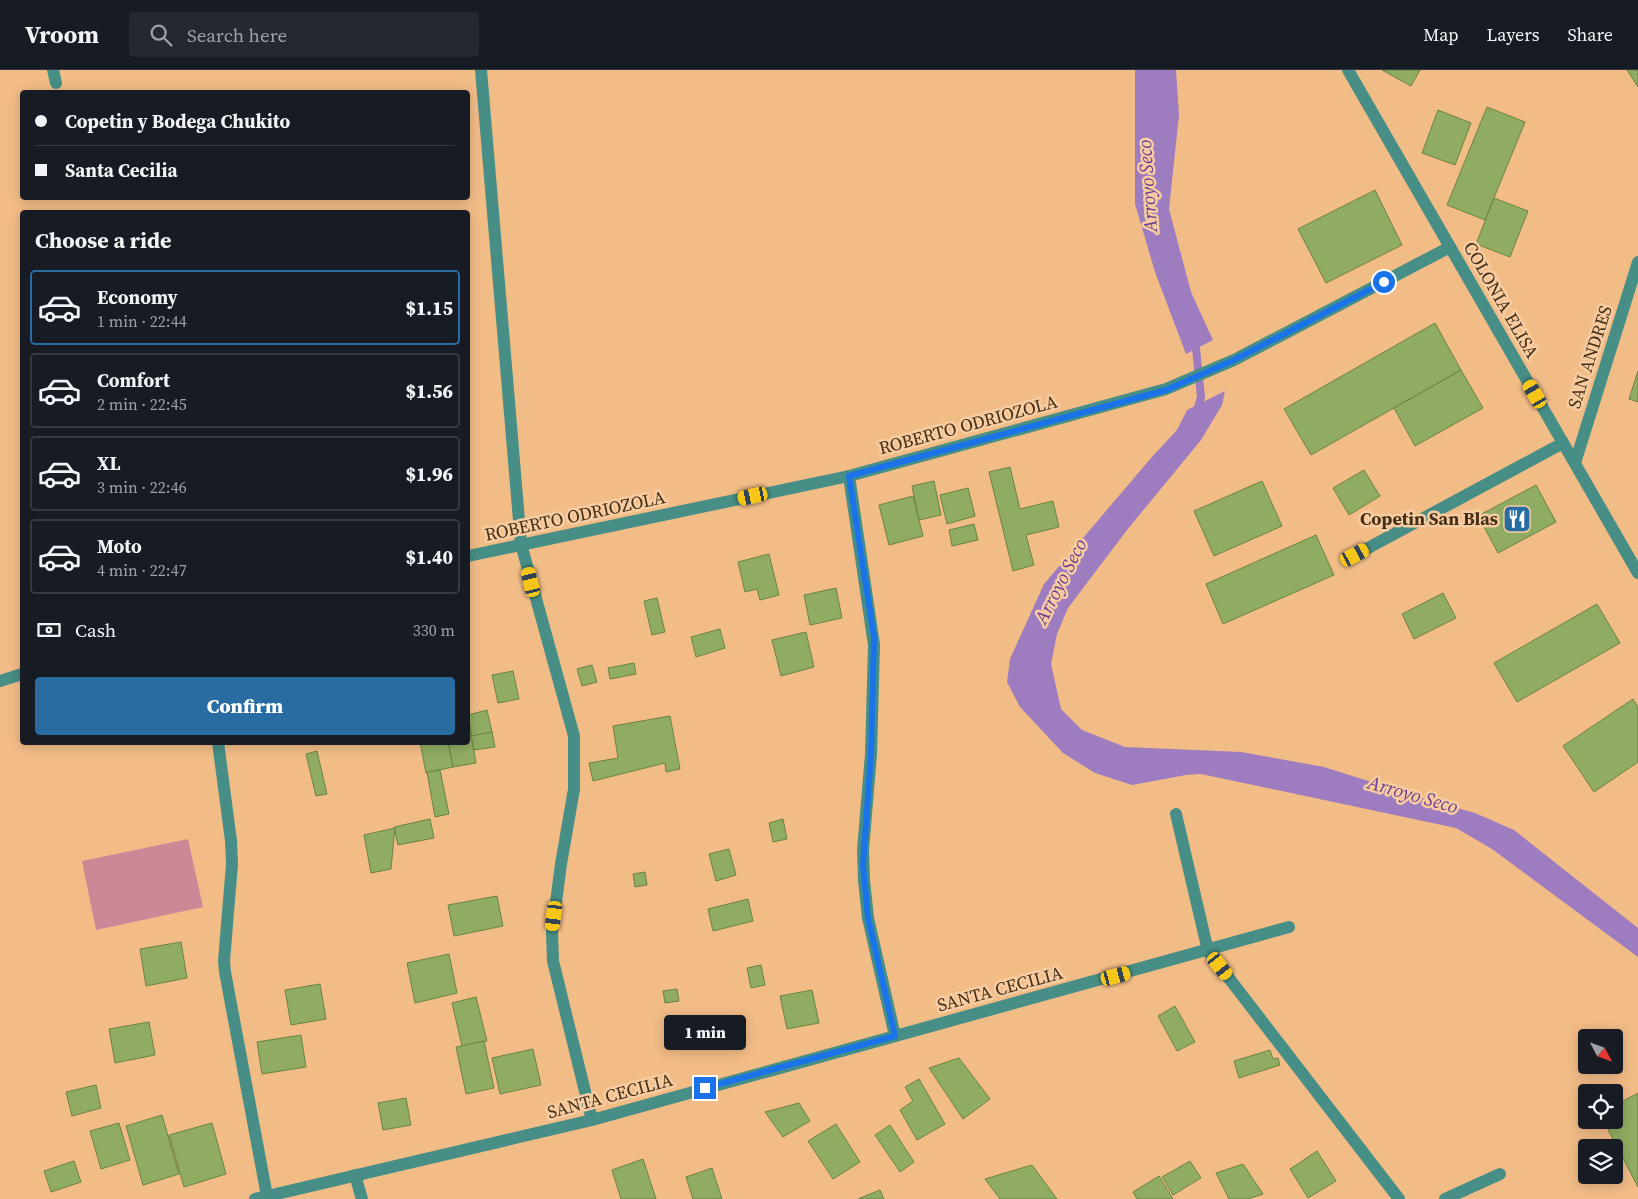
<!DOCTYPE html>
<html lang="en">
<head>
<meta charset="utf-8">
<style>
  body { margin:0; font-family:"Source Serif 4",serif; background:#242831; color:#f1f3f6; height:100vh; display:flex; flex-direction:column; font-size:19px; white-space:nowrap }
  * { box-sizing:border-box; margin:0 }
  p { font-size:16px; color:#9ea1a6 }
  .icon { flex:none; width:28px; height:28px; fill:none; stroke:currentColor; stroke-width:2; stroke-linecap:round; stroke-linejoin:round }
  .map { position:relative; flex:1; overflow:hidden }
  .sheet { position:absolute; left:20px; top:140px; width:450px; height:535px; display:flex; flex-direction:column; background:#171b24; border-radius:5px; box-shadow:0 2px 12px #0003 }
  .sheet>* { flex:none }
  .hud { position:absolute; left:20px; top:20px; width:450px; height:110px; border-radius:5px; box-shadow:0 2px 12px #0003; display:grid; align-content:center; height:110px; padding:0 15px; background:#171b24 }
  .needle { width:32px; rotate:131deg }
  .controls { position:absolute; left:1578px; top:959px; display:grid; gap:10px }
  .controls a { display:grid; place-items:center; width:45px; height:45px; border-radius:5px; background:#171b24; box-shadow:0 2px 12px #0003; font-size:25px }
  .end { position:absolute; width:22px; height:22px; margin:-11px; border:6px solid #1a73e8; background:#fff; box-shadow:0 0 0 2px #fff }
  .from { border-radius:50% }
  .bubble { position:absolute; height:35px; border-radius:5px; background:#171b24; box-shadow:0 2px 12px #0003; font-size:16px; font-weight:800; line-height:35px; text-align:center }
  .car { position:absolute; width:15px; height:30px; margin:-15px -8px; border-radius:6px; box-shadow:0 0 4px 1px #0007; background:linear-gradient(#f5c518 24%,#345 0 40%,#f5c518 0 76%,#345 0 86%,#f5c518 0) }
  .hud b { display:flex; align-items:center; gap:18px; height:48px; font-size:19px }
  .hud b+b { border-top:1px solid #363941 }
  .hud i { width:12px; height:12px; background:#f1f3f6 }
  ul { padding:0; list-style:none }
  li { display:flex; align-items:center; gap:15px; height:75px; margin:0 10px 8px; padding:0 5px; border:2px solid #363941; border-radius:5px }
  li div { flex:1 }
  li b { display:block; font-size:19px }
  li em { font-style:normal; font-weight:800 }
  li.current { border-color:#296ca2 }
  li>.icon { width:45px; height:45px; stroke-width:1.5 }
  h2 { padding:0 15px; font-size:22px; line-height:60px }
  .pay { display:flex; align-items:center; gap:12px; height:55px; padding:0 15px; font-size:19px }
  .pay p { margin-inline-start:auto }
  .button { display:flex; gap:10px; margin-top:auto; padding:10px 15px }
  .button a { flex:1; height:58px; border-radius:5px; background:#296ca2; color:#fff; font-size:20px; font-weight:800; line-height:58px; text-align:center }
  header { display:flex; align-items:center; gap:30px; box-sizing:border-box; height:70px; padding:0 25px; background:#171b24; border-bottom:1px solid #363941 }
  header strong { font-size:24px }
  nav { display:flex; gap:28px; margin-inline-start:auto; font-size:18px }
  .search { width:350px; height:45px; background:#242831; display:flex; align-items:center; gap:12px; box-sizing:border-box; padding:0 18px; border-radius:5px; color:#9ea1a6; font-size:19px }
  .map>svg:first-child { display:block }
  .green { fill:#c98996 }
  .water { fill:#9d7cc0 }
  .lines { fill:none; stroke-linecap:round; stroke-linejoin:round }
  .stream { stroke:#9d7cc0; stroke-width:8 }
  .building { fill:#90ac62; stroke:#6b8343 }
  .minor { stroke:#468e86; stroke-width:12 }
  .route { stroke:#1a73e8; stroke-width:6 }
  .labels { text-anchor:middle; stroke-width:5; stroke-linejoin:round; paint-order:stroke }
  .street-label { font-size:18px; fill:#442f18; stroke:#f8cca1 }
  .poi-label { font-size:18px; font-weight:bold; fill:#442f18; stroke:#f8cca1; text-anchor:end }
  .water-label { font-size:19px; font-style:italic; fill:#6a3e91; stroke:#f8cca1 }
</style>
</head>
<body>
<header>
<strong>Vroom</strong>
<div class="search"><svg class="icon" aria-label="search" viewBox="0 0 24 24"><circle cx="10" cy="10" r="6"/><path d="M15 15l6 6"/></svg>Search here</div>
<nav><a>Map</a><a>Layers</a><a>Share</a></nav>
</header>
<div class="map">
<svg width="1638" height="1129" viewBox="0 0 1638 1129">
  <rect width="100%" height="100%" fill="#f2bc87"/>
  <!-- green -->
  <polygon class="green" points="188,769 203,837 96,860 82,791"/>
  <!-- water -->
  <g class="water">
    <polygon points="1135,0 1176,0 1179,45 1169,139 1191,222 1213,270 1186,284 1155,202 1135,134"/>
    <polygon points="1225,321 1222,335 1201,370 1127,460 1068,538 1057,564 1051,594 1061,639 1082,660 1125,677 1241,682 1324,697 1432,731 1475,743 1514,760 1638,858 1638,887 1492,779 1456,758 1201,704 1186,705 1132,715 1095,703 1063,683 1020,637 1007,612 1010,589 1044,514 1151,388 1177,360 1187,340"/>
  </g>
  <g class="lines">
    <!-- stream -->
    <polyline class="stream" points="1195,269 1201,327 1196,344"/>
  </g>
  <!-- building -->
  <g class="building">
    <polygon points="1382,0 1420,0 1411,16"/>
    <polygon points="1627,0 1638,0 1638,17"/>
    <polygon points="1487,37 1525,52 1485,150 1447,135"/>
    <polygon points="1438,40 1471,53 1455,95 1422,83"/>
    <polygon points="1375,120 1402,175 1326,213 1298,159"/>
    <polygon points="1494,128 1528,141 1510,187 1476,174"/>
    <polygon points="1435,253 1461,300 1311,385 1284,339"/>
    <polygon points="1461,300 1483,338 1415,376 1394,338"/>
    <polygon points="1638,301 1638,332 1629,329"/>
    <polygon points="1010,397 1020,439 1053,431 1059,457 1026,465 1034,495 1013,501 989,402"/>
    <polygon points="1364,400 1380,426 1349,445 1333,418"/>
    <polygon points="934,411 941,445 919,450 912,416"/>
    <polygon points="1262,411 1282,456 1214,486 1194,441"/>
    <polygon points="1536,415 1556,452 1498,483 1478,446"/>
    <polygon points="968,418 975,446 947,454 940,425"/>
    <polygon points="913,426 923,466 889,475 879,435"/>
    <polygon points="974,454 978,470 952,476 949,460"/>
    <polygon points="1316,465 1334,505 1223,554 1206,514"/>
    <polygon points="769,484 779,525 760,530 757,519 745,522 738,492"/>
    <polygon points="836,518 842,548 810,555 804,525"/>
    <polygon points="1443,523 1456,548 1414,569 1402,544"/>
    <polygon points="657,528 665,562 652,565 644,531"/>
    <polygon points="1597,534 1620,573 1517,632 1494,593"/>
    <polygon points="720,559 725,578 696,587 691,567"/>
    <polygon points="806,562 814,597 781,606 772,570"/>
    <polygon points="634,593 636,604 610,609 608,598"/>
    <polygon points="592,595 597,612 582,616 577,599"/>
    <polygon points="513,601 519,629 498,633 492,605"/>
    <polygon points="1633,629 1638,637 1638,692 1594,722 1563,676"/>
    <polygon points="487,640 492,662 472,667 468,645"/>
    <polygon points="670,646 680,699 666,702 665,693 593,711 589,693 618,688 613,656"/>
    <polygon points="468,648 476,693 453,697 448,672 468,672"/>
    <polygon points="492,662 495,677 474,680 471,666"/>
    <polygon points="420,672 448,672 453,697 426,703"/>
    <polygon points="317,681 327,724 316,726 306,684"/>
    <polygon points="440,700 449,744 435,747 427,702"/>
    <polygon points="430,749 434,768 398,775 394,757"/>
    <polygon points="783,749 787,769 773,772 769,753"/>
    <polygon points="395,758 391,799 371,803 364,765"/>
    <polygon points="729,779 736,805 716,811 709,784"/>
    <polygon points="645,802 647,815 635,817 633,804"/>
    <polygon points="497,826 503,856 454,866 448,835"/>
    <polygon points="748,829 753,851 713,861 708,839"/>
    <polygon points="181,872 187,908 146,916 140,879"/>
    <polygon points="449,884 457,923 415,933 407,893"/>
    <polygon points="761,895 765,915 751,918 747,898"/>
    <polygon points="320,914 326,949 291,955 285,920"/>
    <polygon points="677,919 679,931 665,933 663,921"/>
    <polygon points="812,920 819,953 787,959 780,926"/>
    <polygon points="476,927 487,971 462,976 452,933"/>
    <polygon points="1175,936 1195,972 1177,981 1158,946"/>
    <polygon points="149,952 155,985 115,993 109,959"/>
    <polygon points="301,965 306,997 262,1004 257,972"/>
    <polygon points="484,971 494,1018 466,1024 456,977"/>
    <polygon points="533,979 541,1015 500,1024 492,988"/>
    <polygon points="1270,980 1273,989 1278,988 1280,995 1239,1008 1234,991"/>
    <polygon points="959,988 990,1029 963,1049 929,998"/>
    <polygon points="919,1009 945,1054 917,1070 900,1040 913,1031 905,1017"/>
    <polygon points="96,1015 101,1038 72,1046 66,1022"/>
    <polygon points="1638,1023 1638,1117 1603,1050 1614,1050 1614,1036"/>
    <polygon points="406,1028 411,1055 383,1060 378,1033"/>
    <polygon points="799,1033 810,1051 783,1067 765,1042"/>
    <polygon points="162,1045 179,1104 143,1115 126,1056"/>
    <polygon points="119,1053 130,1090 101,1099 90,1061"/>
    <polygon points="212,1053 226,1104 184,1117 169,1065"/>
    <polygon points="836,1054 860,1092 833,1109 808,1071"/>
    <polygon points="890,1055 914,1092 900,1102 875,1065"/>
    <polygon points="1317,1081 1336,1111 1308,1128 1290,1099"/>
    <polygon points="643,1089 656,1129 621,1129 612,1100"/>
    <polygon points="74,1091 81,1112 51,1122 44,1101"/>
    <polygon points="1190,1091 1201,1108 1173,1125 1162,1107"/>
    <polygon points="1243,1094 1263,1124 1248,1129 1229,1129 1216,1103"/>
    <polygon points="1032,1095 1057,1129 1000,1129 985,1109"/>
    <polygon points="712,1098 722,1129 693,1129 686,1107"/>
    <polygon points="1159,1106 1173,1129 1137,1129 1133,1122"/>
    <polygon points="880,1120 884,1129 858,1129"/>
  </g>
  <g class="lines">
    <!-- minor -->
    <g class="minor">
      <polyline points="53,0 56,13"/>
      <polyline points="481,0 521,474 574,666 574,719 561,794 552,863 553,891 592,1050"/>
      <polyline points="1348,0 1638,503"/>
      <polyline points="1575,393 1638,192"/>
      <polyline points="849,406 874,575 871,684 863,780 864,810 868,848 895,966"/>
      <polyline points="1355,485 1563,373"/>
      <polyline points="468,486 849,406 1166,319 1234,290 1450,177"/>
      <polyline points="0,611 22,604"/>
      <polyline points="218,672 231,771 232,794 224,891 225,902 267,1126"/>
      <polyline points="1176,744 1208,881 1399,1129"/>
      <polyline points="355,1105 362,1129"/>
      <polyline points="255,1129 592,1050 1289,857"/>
      <polyline points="1445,1129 1500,1104"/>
    </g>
  </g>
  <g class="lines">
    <!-- route -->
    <polyline class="route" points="705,1018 895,966 868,848 863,795 871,684 874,567 849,406 1166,320 1234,290 1384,212"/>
  </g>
  <!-- icons -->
  <defs>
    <symbol id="restaurant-square" viewBox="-11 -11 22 22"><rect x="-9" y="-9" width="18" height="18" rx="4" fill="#296ca2" stroke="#f8cca1"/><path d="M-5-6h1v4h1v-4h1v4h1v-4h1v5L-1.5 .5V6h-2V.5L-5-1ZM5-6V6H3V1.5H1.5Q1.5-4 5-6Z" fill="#fff"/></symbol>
  </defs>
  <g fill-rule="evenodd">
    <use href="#restaurant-square" x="1501" y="433" width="32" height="32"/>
  </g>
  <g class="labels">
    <!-- street labels -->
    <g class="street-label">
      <text transform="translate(1501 230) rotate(60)" y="6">COLONIA ELISA</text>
      <text transform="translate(1590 287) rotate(-72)" y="6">SAN ANDRES</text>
      <text transform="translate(968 355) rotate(-15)" y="6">ROBERTO ODRIOZOLA</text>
      <text transform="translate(575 446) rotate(-12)" y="6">ROBERTO ODRIOZOLA</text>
      <text transform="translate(1000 919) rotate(-15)" y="6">SANTA CECILIA</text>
      <text transform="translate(610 1026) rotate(-15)" y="6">SANTA CECILIA</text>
    </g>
    <!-- poi labels -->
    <g class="poi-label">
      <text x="1498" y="455">Copetin San Blas</text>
    </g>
    <!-- water labels -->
    <g class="water-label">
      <text transform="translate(1147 116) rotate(-94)" y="7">Arroyo Seco</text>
      <text transform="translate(1060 511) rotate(-63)" y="7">Arroyo Seco</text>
      <text transform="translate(1413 724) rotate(16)" y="7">Arroyo Seco</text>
    </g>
  </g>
</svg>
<div class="controls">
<a><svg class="needle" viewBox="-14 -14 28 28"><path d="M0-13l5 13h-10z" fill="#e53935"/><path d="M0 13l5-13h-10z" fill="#9ea1a6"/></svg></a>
<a><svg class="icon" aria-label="locate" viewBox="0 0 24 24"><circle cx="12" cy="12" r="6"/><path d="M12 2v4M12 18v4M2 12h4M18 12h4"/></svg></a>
<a><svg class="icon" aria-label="layers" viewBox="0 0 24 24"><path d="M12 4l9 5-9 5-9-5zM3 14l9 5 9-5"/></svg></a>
</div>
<i class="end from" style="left:1384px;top:212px"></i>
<i class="end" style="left:705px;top:1018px"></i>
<div class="bubble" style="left:664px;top:945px;width:82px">1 min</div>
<i class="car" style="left:1535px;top:324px;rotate:330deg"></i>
<i class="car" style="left:753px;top:426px;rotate:258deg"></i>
<i class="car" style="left:1355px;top:485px;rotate:62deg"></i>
<i class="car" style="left:531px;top:512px;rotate:346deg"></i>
<i class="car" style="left:554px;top:846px;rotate:187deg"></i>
<i class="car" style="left:1220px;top:896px;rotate:142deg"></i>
<i class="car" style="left:1116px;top:906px;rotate:75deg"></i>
<div class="hud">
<b><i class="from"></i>Copetin y Bodega Chukito</b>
<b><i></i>Santa Cecilia</b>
</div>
<section class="sheet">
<h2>Choose a ride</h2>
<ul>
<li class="current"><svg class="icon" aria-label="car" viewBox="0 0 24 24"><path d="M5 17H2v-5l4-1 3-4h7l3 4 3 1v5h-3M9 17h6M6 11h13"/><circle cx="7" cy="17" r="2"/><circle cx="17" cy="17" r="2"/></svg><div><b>Economy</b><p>1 min · 22:44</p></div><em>$1.15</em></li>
<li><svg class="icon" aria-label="car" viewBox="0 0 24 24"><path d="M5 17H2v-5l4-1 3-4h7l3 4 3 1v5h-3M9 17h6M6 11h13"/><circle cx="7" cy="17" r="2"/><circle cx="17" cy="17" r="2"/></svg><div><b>Comfort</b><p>2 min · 22:45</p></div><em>$1.56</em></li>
<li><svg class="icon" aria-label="car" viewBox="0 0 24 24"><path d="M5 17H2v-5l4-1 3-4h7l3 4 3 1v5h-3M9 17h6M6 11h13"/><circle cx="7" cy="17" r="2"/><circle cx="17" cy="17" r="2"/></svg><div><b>XL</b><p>3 min · 22:46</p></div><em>$1.96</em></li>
<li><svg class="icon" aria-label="car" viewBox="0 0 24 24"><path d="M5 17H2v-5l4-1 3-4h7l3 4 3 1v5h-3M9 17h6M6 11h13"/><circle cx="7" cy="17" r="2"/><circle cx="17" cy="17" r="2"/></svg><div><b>Moto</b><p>4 min · 22:47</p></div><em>$1.40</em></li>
</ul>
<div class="pay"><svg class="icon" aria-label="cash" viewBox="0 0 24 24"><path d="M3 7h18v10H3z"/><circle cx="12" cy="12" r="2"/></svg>Cash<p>330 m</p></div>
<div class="button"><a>Confirm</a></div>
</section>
</div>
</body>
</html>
